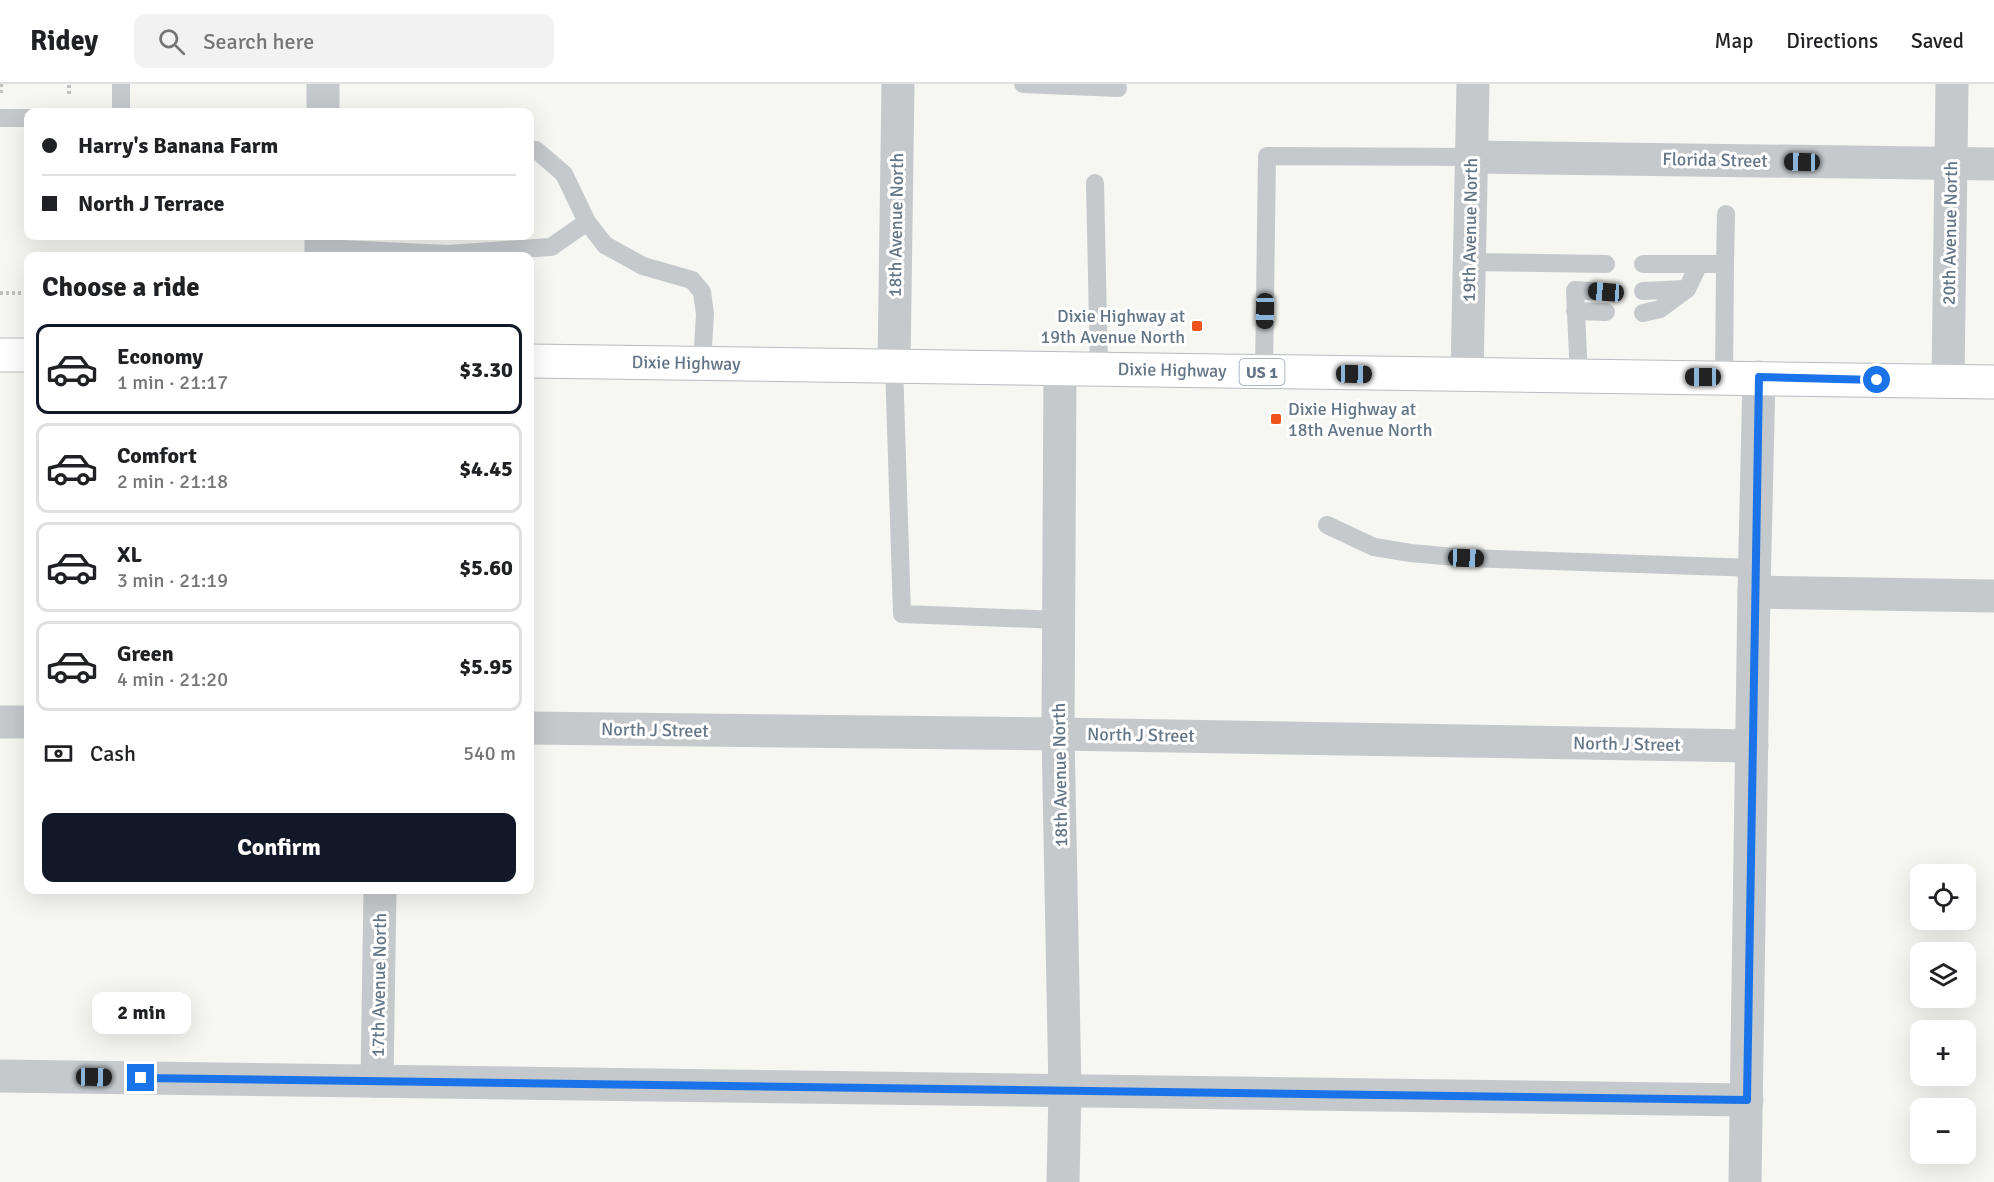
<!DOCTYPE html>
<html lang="en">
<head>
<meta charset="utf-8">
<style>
  body { margin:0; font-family:Signika,sans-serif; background:#f2f2f2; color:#202124; height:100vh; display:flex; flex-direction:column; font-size:22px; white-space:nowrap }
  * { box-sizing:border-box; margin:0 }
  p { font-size:20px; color:#757577 }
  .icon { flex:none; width:33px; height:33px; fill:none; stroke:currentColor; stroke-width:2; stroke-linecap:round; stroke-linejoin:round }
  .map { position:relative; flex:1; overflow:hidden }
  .sheet { position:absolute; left:24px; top:168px; width:510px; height:642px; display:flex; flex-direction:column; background:#fff; border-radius:12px; box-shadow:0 6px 24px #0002 }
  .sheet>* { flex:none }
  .banner { position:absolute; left:24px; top:24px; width:510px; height:132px; border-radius:12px; box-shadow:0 6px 24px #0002; display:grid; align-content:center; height:132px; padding:0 18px; background:#fff }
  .controls { position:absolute; left:1910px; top:780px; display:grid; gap:12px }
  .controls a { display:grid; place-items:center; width:66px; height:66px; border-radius:12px; background:#fff; box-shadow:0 6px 24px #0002; font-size:30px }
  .end { position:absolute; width:27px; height:27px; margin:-14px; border:8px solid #1a73e8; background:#fff; box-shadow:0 0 0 3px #fff }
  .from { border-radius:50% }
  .bubble { position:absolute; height:42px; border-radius:12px; background:#fff; box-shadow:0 6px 24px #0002; font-size:20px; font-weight:700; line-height:42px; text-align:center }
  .car { position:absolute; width:18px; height:36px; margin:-18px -9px; border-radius:8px; box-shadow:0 0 4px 2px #0007; background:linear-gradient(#222 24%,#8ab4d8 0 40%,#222 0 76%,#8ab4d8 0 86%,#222 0) }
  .banner b { display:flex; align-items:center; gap:21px; height:57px; font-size:22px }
  .banner b+b { border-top:2px solid #e0e0e0 }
  .banner i { width:15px; height:15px; background:#202124 }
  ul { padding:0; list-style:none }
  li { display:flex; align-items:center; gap:18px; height:90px; margin:0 12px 9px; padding:0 6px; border:3px solid #e0e0e0; border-radius:12px }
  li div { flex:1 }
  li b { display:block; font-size:22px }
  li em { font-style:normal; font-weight:700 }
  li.selected { border-color:#111827 }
  li>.icon { width:54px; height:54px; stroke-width:1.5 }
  h2 { padding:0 18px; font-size:27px; line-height:72px }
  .pay { display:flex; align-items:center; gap:15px; height:66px; padding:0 18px; font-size:22px }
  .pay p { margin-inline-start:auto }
  .button { display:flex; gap:12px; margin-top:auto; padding:12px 18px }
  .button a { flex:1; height:69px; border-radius:12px; background:#111827; color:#fff; font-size:24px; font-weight:700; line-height:69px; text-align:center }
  header { display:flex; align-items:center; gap:36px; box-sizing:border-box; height:84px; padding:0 30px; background:#fff; border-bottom:2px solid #e0e0e0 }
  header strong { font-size:28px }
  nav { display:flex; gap:33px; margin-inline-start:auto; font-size:21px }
  .search { width:420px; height:54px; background:#f2f2f2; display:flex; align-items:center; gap:15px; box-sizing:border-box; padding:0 21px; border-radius:12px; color:#757577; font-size:22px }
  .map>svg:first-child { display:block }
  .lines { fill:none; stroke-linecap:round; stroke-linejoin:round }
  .primary-casing { stroke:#b8bcc0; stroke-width:35 }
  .path { stroke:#bfc1c3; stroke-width:4; stroke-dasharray:3 3; stroke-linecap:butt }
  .lane { stroke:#c5c9cc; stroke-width:18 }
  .street { stroke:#c5c9cc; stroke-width:33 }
  .primary { stroke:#fff; stroke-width:33 }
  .route { stroke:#1a73e8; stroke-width:8 }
  .poi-dot { fill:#ee541b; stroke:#fff; stroke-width:2 }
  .labels { text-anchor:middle; stroke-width:6; stroke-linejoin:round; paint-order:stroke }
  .shield { fill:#fff; stroke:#929eaa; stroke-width:1.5 }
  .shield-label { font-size:16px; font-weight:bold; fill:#637586 }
  .street-label { font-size:18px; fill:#637586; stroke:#fff }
  .poi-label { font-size:18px; fill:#637586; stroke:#fff; text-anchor:end }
</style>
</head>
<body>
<header>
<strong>Ridey</strong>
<div class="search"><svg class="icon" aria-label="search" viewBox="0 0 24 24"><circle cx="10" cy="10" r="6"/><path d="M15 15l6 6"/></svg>Search here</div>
<nav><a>Map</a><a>Directions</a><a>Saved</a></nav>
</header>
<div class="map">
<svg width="1994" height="1098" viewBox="0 0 1994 1098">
  <rect width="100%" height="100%" fill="#f6f6f2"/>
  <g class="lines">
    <defs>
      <g id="primary">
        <polyline points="0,271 28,271"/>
        <polyline points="530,277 1994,298"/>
      </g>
    </defs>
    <!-- primary casing -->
    <use href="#primary" class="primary-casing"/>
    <!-- path -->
    <g class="path">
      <polyline points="1,9 1,0"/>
      <polyline points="69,10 69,0"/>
      <polyline points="0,209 28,209"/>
    </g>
    <!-- lane -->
    <g class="lane">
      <polyline points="1023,0 1118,4"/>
      <polyline points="121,28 121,0"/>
      <polyline points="0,34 28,34"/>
      <polyline points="530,66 536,66 564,90 587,138 605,161 643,182 692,196 702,208 705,230 702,279"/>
      <polyline points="1095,99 1099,285"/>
      <polyline points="321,164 447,170 551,163 587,138"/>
      <polyline points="1470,178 1606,180"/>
      <polyline points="1643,180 1725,180 1724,293"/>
      <polyline points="1725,180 1726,130"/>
      <polyline points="1643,207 1687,205 1699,180"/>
      <polyline points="1575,227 1606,228"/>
      <polyline points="1643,229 1660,225 1687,205"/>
      <polyline points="894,281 902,530 1059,536"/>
      <polyline points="1264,288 1267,72 1472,73"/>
      <polyline points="1579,293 1575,206 1606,208"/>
      <polyline points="1327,441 1374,463 1411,469 1466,474 1755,484"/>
    </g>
    <!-- street -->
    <g class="street">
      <polyline points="323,28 323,0"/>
      <polyline points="1472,73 1994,80"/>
      <polyline points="321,172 321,152"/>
      <polyline points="894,281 898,0"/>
      <polyline points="1060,284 1058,650 1065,1007 1063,1098"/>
      <polyline points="1467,291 1473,0"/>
      <polyline points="1948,297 1952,0"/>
      <polyline points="1754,508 1994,512"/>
      <polyline points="0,638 28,638"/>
      <polyline points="530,644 1058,650 1752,662"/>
      <polyline points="0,992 1747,1016"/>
      <polyline points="377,997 380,806"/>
      <polyline points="1745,1098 1754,508 1759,293"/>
    </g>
    <!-- primary -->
    <use href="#primary" class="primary"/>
  </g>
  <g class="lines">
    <!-- route -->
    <polyline class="route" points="141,994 1747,1016 1759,293 1877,296"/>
  </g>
  <!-- markers -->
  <g class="poi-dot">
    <rect x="1191" y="236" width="12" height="12" rx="3"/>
    <rect x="1270" y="329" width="12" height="12" rx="3"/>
  </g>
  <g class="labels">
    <!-- shield labels -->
    <rect class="shield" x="1239.5" y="275" width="45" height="26" rx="4.5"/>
    <g class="shield-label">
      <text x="1262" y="294">US 1</text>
    </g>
    <!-- street labels -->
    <g class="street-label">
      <text transform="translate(1715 76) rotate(1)" y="6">Florida Street</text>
      <text transform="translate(896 141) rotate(-89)" y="6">18th Avenue North</text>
      <text transform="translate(1470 146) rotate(-89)" y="6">19th Avenue North</text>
      <text transform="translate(1950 149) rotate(-89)" y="6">20th Avenue North</text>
      <text transform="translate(686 279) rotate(1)" y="6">Dixie Highway</text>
      <text transform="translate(1172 286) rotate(1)" y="6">Dixie Highway</text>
      <text transform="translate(655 646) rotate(1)" y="6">North J Street</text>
      <text transform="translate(1141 651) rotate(1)" y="6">North J Street</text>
      <text transform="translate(1627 660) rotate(1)" y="6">North J Street</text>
      <text transform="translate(1060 691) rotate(-91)" y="6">18th Avenue North</text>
      <text transform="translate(379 901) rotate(-89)" y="6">17th Avenue North</text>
    </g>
    <!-- poi labels -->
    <g class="poi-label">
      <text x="1185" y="238">Dixie Highway at<tspan x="1185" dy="21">19th Avenue North</tspan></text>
      <text x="1288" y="331" text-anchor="start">Dixie Highway at<tspan x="1288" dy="21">18th Avenue North</tspan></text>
    </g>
  </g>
</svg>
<div class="controls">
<a><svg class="icon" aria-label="locate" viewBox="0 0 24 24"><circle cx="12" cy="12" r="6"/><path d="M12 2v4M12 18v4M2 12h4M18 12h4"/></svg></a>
<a><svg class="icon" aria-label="layers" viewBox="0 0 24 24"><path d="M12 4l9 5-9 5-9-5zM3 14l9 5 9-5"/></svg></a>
<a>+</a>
<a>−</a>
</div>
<i class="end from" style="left:1877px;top:296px"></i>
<i class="end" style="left:141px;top:994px"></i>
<div class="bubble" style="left:92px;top:908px;width:99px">2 min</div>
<i class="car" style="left:1802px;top:78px;rotate:271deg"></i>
<i class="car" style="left:1606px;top:208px;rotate:274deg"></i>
<i class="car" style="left:1265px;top:227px;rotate:181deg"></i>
<i class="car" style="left:1354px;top:290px;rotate:91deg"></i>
<i class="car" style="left:1703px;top:293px;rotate:270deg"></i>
<i class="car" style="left:1466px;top:474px;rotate:92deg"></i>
<i class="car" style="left:94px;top:993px;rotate:91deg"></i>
<div class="banner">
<b><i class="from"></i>Harry's Banana Farm</b>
<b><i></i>North J Terrace</b>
</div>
<section class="sheet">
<h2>Choose a ride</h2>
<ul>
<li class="selected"><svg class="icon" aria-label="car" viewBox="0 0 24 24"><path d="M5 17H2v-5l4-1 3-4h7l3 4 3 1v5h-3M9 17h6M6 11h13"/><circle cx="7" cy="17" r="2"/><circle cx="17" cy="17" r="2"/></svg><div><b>Economy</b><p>1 min · 21:17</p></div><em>$3.30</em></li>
<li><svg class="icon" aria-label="car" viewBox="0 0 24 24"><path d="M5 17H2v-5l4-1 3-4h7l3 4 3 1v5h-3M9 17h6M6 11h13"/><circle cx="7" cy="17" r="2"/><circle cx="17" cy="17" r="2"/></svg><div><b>Comfort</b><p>2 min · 21:18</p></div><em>$4.45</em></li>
<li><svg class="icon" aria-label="car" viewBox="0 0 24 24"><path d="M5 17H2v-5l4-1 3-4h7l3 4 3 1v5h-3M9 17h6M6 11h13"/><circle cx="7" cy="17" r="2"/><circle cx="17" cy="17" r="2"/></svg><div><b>XL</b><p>3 min · 21:19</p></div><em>$5.60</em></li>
<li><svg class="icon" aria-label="car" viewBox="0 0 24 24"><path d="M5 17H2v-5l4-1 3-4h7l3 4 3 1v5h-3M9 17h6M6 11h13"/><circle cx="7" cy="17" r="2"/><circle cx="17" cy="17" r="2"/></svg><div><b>Green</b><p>4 min · 21:20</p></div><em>$5.95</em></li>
</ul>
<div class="pay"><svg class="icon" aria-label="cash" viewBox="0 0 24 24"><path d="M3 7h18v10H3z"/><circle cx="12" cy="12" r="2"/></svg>Cash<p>540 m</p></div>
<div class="button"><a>Confirm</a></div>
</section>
</div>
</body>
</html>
